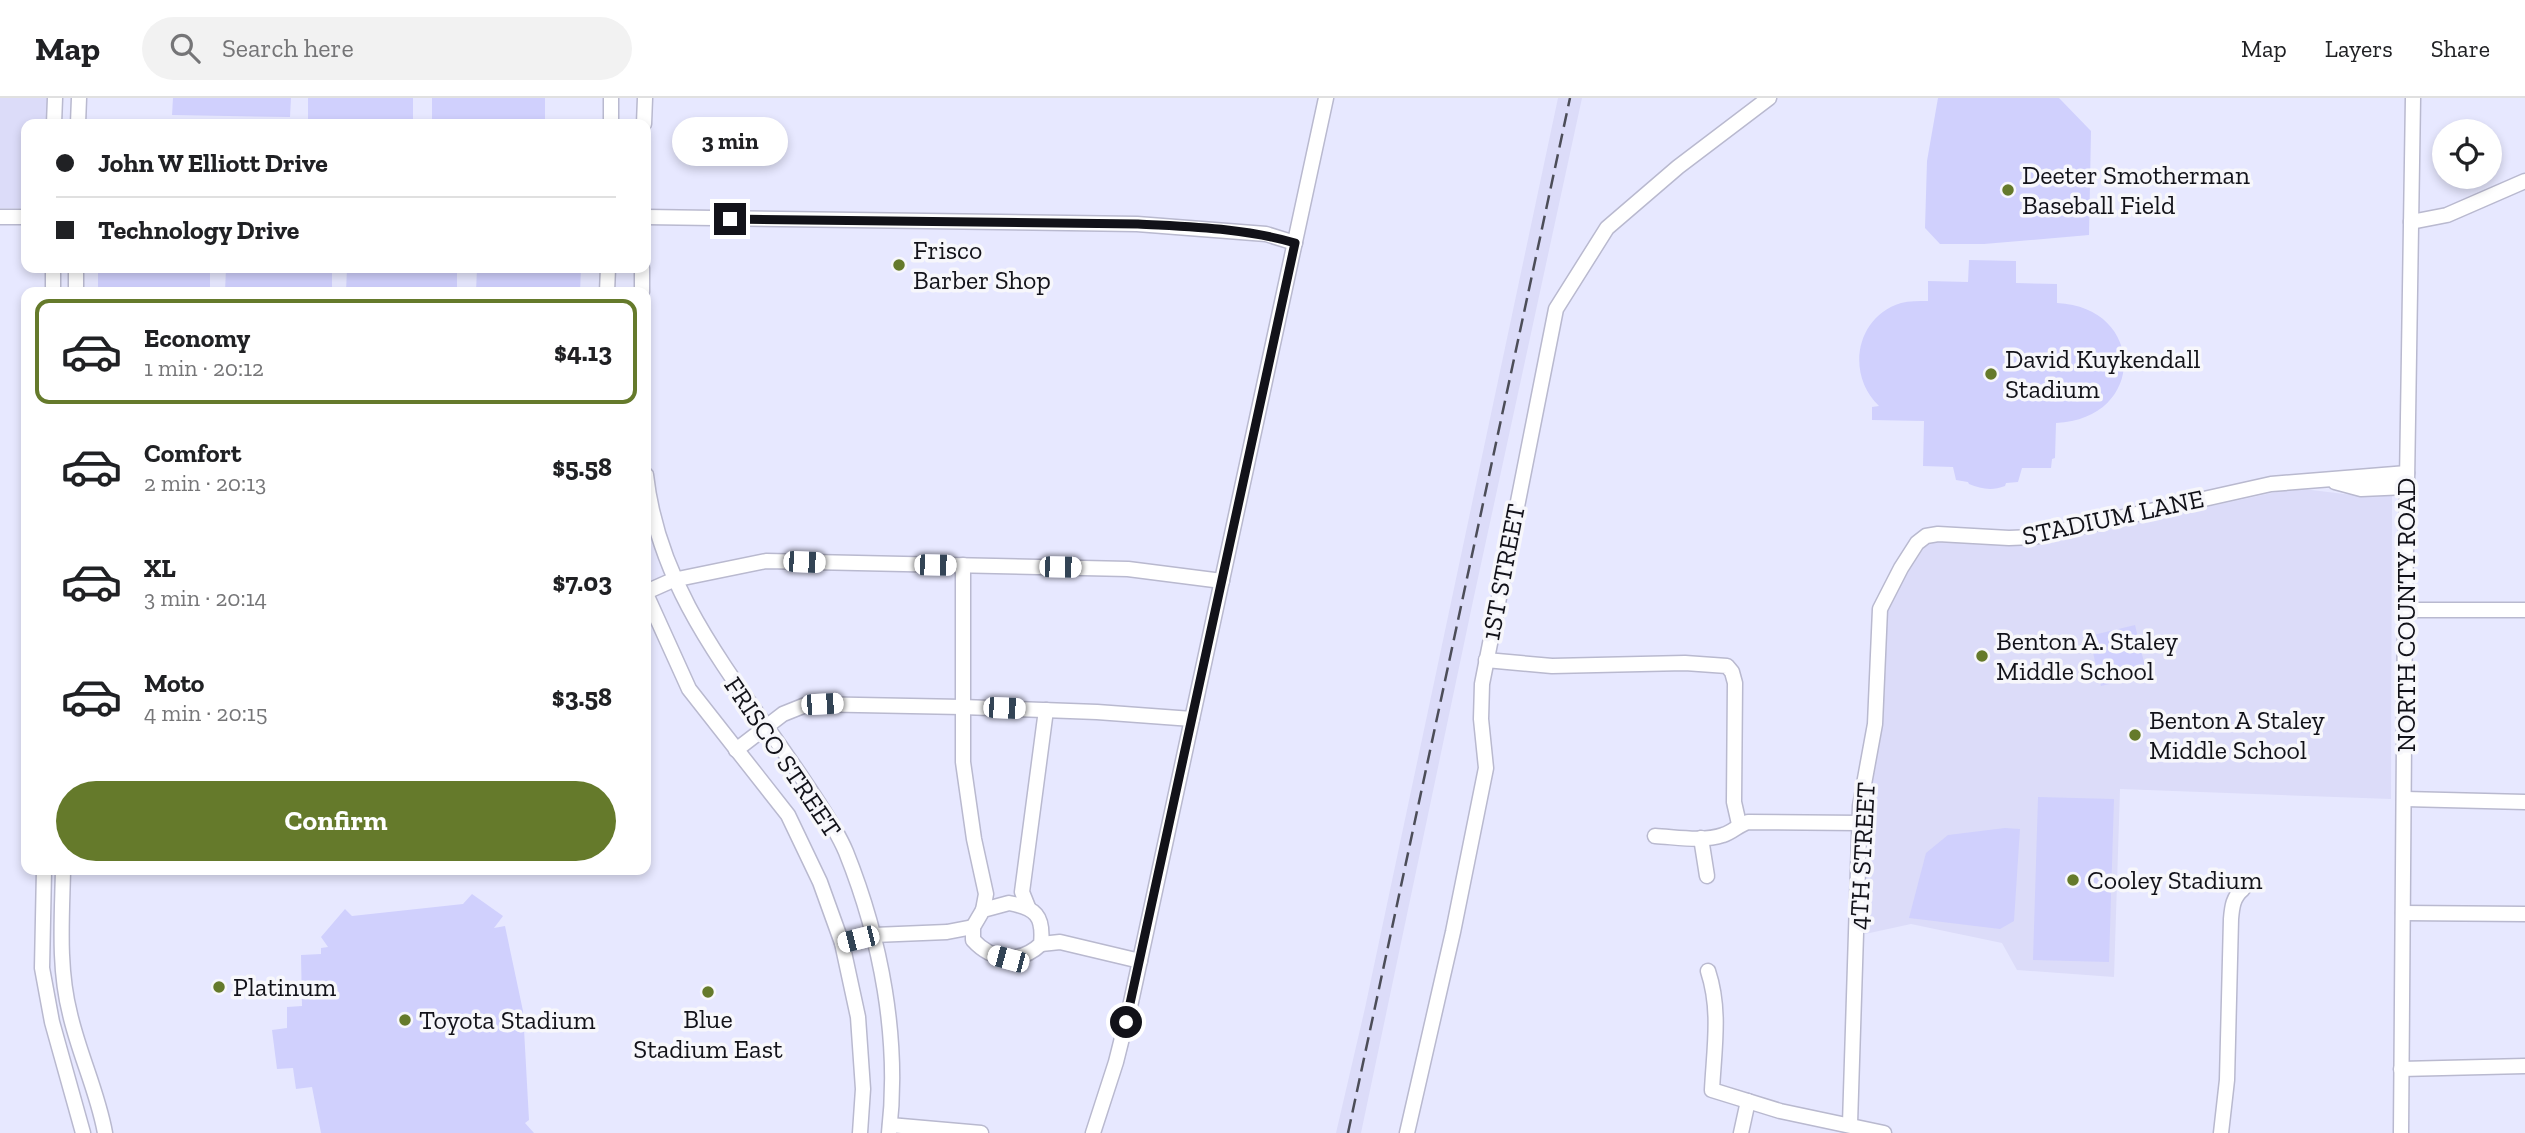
<!DOCTYPE html>
<html lang="en">
<head>
<meta charset="utf-8">
<style>
  body { margin:0; font-family:"Zilla Slab",serif; background:#f2f2f2; color:#202124; height:100vh; display:flex; flex-direction:column; font-size:26px; white-space:nowrap }
  * { box-sizing:border-box; margin:0 }
  p { font-size:23px; color:#757577 }
  .icon { flex:none; width:38px; height:38px; fill:none; stroke:currentColor; stroke-width:2; stroke-linecap:round; stroke-linejoin:round }
  .map { position:relative; flex:1; overflow:hidden }
  .sheet { position:absolute; left:21px; top:189px; width:630px; height:588px; display:flex; flex-direction:column; background:#fff; border-radius:14px; box-shadow:0 4px 10px #0003 }
  .sheet>* { flex:none }
  .banner { position:absolute; left:21px; top:21px; width:630px; height:154px; border-radius:14px; box-shadow:0 4px 10px #0003; display:grid; align-content:center; height:154px; padding:0 35px; background:#fff }
  .buttons { position:absolute; left:2432px; top:21px; display:grid; gap:14px }
  .buttons a { display:grid; place-items:center; width:70px; height:70px; border-radius:50%; background:#fff; box-shadow:0 4px 10px #0003; font-size:35px }
  .end { position:absolute; width:32px; height:32px; margin:-16px; border:9px solid #121219; background:#fff; box-shadow:0 0 0 4px #fff }
  .from { border-radius:50% }
  .bubble { position:absolute; height:49px; border-radius:24px; background:#fff; box-shadow:0 4px 10px #0003; font-size:23px; font-weight:800; line-height:49px; text-align:center }
  .car { position:absolute; width:21px; height:42px; margin:-21px -10px; border-radius:9px; box-shadow:0 0 5px 2px #0007; background:linear-gradient(#fff 24%,#345 0 40%,#fff 0 76%,#345 0 86%,#fff 0) }
  .banner b { display:flex; align-items:center; gap:24px; height:66px; font-size:26px }
  .banner b+b { border-top:2px solid #e0e0e0 }
  .banner i { width:18px; height:18px; background:#202124 }
  ul { padding:12px 0 0; list-style:none }
  li { display:flex; align-items:center; gap:21px; height:105px; margin:0 14px 10px; padding:0 21px; border:4px solid transparent; border-radius:14px }
  li div { flex:1 }
  li b { display:block; font-size:26px }
  li em { font-style:normal; font-weight:800 }
  li.current { border-color:#657a2b }
  li>.icon { width:63px; height:63px; stroke-width:1.5 }
  .primary-button { display:flex; gap:14px; margin-top:auto; padding:14px 35px }
  .primary-button a { flex:1; height:80px; border-radius:42px; background:#657a2b; color:#fff; font-size:28px; font-weight:800; line-height:80px; text-align:center }
  header { display:flex; align-items:center; gap:42px; box-sizing:border-box; height:98px; padding:0 35px; background:#fff; border-bottom:2px solid #e0e0e0 }
  header strong { font-size:33px }
  nav { display:flex; gap:38px; margin-inline-start:auto; font-size:24px }
  .search { width:490px; height:63px; background:#f2f2f2; display:flex; align-items:center; gap:18px; box-sizing:border-box; padding:0 24px; border-radius:38px; color:#757577; font-size:26px }
  .map>svg:first-child { display:block }
  .built { fill:#dcdcf9 }
  .green { fill:#d0d0fd }
  .lines { fill:none; stroke-linecap:round; stroke-linejoin:round }
  .minor-casing { stroke:#b9b9cf; stroke-width:17 }
  .minor { stroke:#fff; stroke-width:14 }
  .rail { stroke:#4c4d58; stroke-width:2.5; stroke-dasharray:14 7; stroke-linecap:butt }
  .route { stroke:#121219; stroke-width:9 }
  .poi-dot { fill:#657a2b; stroke:#f7f7fb; stroke-width:2.5 }
  .labels { text-anchor:middle; stroke-width:7; stroke-linejoin:round; paint-order:stroke }
  .poi-label { font-size:26px; fill:#121219; stroke:#f7f7fb; text-anchor:start }
  .street-label { font-size:26px; fill:#121219; stroke:#f7f7fb }
</style>
</head>
<body>
<header>
<strong>Map</strong>
<div class="search"><svg class="icon" aria-label="search" viewBox="0 0 24 24"><circle cx="10" cy="10" r="6"/><path d="M15 15l6 6"/></svg>Search here</div>
<nav><a>Map</a><a>Layers</a><a>Share</a></nav>
</header>
<div class="map">
<svg width="2525" height="1035" viewBox="0 0 2525 1035">
  <rect width="100%" height="100%" fill="#e7e8ff"/>
  <!-- built -->
  <g class="built">
    <polygon points="0,0 53,0 50,26 26,26 26,110 0,110"/>
    <polygon points="1558,0 1582,0 1473,503 1361,1035 1336,1035 1365,910"/>
    <polygon points="2295,390 2361,398 2392,396 2391,701 2120,691 2114,879 2017,872 2002,845 1911,826 1865,836 1868,710 1883,613 1887,507 1929,442 2040,445"/>
  </g>
  <!-- green -->
  <g class="green">
    <polygon points="173,0 291,0 290,19 172,17"/>
    <polygon points="308,0 413,0 413,23 308,22"/>
    <rect x="432" y="0" width="113" height="26"/>
    <polygon points="1938,0 2059,0 2091,33 2089,137 1984,146 1940,146 1925,130 1927,63"/>
    <path d="M1969,162L2016,163V185L2057,186V205C2146,209 2147,321 2056,325L2055,360L2052,361L2051,370H2022L2018,384L2006,385L2005,388C1992,393 1981,391 1969,386L1968,384L1956,382L1953,369L1923,368L1924,323L1872,322V309L1879,308C1846,277 1855,219 1901,205C1909,203 1919,203 1928,203V183L1968,184Z"/>
    <rect x="98" y="170" width="112" height="24"/>
    <polygon points="226,170 332,170 332,194 225,194"/>
    <polygon points="347,170 457,170 457,194 346,194"/>
    <polygon points="477,170 581,170 580,194 476,194"/>
    <polygon points="2135,527 2147,577 2101,588 2089,538"/>
    <polygon points="2038,699 2114,701 2109,864 2033,862"/>
    <polygon points="2005,730 2020,731 2014,823 2000,831 1909,820 1926,755 1948,737"/>
    <polygon points="472,796 503,818 494,830 505,828 523,913 529,1022 525,1025 534,1035 321,1035 312,989 296,991 293,970 277,971 272,932 287,930 287,909 302,908 301,857 321,856 321,850 328,849 321,839 345,811 352,818 463,806"/>
  </g>
  <g class="lines">
    <defs>
      <g id="minor">
        <polyline points="54,26 55,0"/>
        <polyline points="78,26 79,0"/>
        <polyline points="611,26 611,0"/>
        <polyline points="644,26 645,0"/>
        <polyline points="0,119 26,119"/>
        <polyline points="646,119 1137,126 1266,136 1295,145"/>
        <polyline points="2411,124 2447,117 2525,83"/>
        <polyline points="53,194 53,170"/>
        <polyline points="76,194 76,170"/>
        <polyline points="607,194 608,170"/>
        <polyline points="642,194 642,170"/>
        <path d="M646,377C660,502 743,589 808,689C821,709 837,732 846,754C881,841 900,941 889,1035"/>
        <polyline points="2335,384 2361,391 2407,389"/>
        <polyline points="963,467 963,664 974,741 986,796 983,812"/>
        <polyline points="646,494 673,482 766,463 1128,471 1222,483"/>
        <polyline points="646,496 689,591 788,717 820,784 842,845 858,919 863,991 860,1035"/>
        <polyline points="2405,512 2525,512"/>
        <polyline points="1486,562 1552,568 1685,565 1727,568 1732,574 1735,585 1734,704 1739,726"/>
        <polyline points="736,652 783,616 808,606 962,609 1097,614 1192,621"/>
        <polyline points="2405,701 2525,704"/>
        <path d="M1655,738C1676,739 1703,744 1723,737C1733,734 1738,727 1748,724L1860,725"/>
        <polyline points="1701,740 1707,778"/>
        <polyline points="44,772 42,870 52,924 83,1035"/>
        <path d="M63,772C62,820 58,869 70,916C79,956 98,995 105,1035"/>
        <path d="M1009,805C1035,810 1044,817 1041,846C1020,866 992,863 973,842V829L983,812Z"/>
        <polyline points="1028,809 1022,794 1046,612"/>
        <polyline points="2403,815 2525,816"/>
        <polyline points="842,845 874,837 947,834 973,829"/>
        <polyline points="1041,846 1060,844 1140,863"/>
        <path d="M1708,873C1721,912 1714,951 1712,992L1780,1013L1884,1035"/>
        <polyline points="2401,971 2525,968"/>
        <polyline points="1850,1026 1860,708 1875,626 1880,511 1901,470 1917,445 1926,438 1938,436 2009,440 2034,439 2271,386 2407,375"/>
        <polyline points="890,1027 981,1035"/>
        <polyline points="1093,1035 1116,964 1131,904 1326,0"/>
        <polyline points="1407,1035 1453,834 1486,670 1481,621 1482,586 1556,211 1607,130 1678,69 1769,0"/>
        <polyline points="1741,1035 1748,1003"/>
        <path d="M2221,1035L2227,982L2231,821C2232,809 2233,799 2243,791"/>
        <polyline points="2401,1035 2405,512 2413,0"/>
      </g>
    </defs>
    <!-- minor casing -->
    <use href="#minor" class="minor-casing"/>
    <!-- minor -->
    <use href="#minor" class="minor"/>
    <!-- rail -->
    <polyline class="rail" points="1348,1035 1570,0"/>
  </g>
  <g class="lines">
    <!-- route -->
    <path class="route" d="M730,121L1138,126C1190,129 1244,130 1295,145L1126,924"/>
  </g>
  <!-- markers -->
  <g class="poi-dot">
    <circle cx="2008" cy="92" r="7"/>
    <circle cx="899" cy="167" r="7"/>
    <circle cx="1991" cy="276" r="7"/>
    <circle cx="1982" cy="558" r="7"/>
    <circle cx="2135" cy="637" r="7"/>
    <circle cx="2073" cy="782" r="7"/>
    <circle cx="219" cy="889" r="7"/>
    <circle cx="708" cy="894" r="7"/>
    <circle cx="405" cy="922" r="7"/>
  </g>
  <g class="labels">
    <!-- poi labels -->
    <g class="poi-label">
      <text x="2022" y="86">Deeter Smotherman<tspan x="2022" dy="30">Baseball Field</tspan></text>
      <text x="913" y="161">Frisco<tspan x="913" dy="30">Barber Shop</tspan></text>
      <text x="2005" y="270">David Kuykendall<tspan x="2005" dy="30">Stadium</tspan></text>
      <text x="1996" y="552">Benton A. Staley<tspan x="1996" dy="30">Middle School</tspan></text>
      <text x="2149" y="631">Benton A Staley<tspan x="2149" dy="30">Middle School</tspan></text>
      <text x="2087" y="791">Cooley Stadium</text>
      <text x="233" y="898">Platinum</text>
      <text x="708" y="930" text-anchor="middle">Blue<tspan x="708" dy="30">Stadium East</tspan></text>
      <text x="419" y="931">Toyota Stadium</text>
    </g>
    <!-- street labels -->
    <g class="street-label">
      <text transform="translate(2113 419) rotate(-12)" y="9">STADIUM LANE</text>
      <text transform="translate(1503 474) rotate(-79)" y="9">1ST STREET</text>
      <text transform="translate(2406 517) rotate(-90)" y="9">NORTH COUNTY ROAD</text>
      <text transform="translate(783 659) rotate(56)" y="9">FRISCO STREET</text>
      <text transform="translate(1862 758) rotate(-87)" y="9">4TH STREET</text>
    </g>
  </g>
</svg>
<div class="buttons">
<a><svg class="icon" aria-label="locate" viewBox="0 0 24 24"><circle cx="12" cy="12" r="6"/><path d="M12 2v4M12 18v4M2 12h4M18 12h4"/></svg></a>
</div>
<i class="end from" style="left:1126px;top:924px"></i>
<i class="end" style="left:730px;top:121px"></i>
<div class="bubble" style="left:672px;top:19px;width:116px">3 min</div>
<i class="car" style="left:804px;top:464px;rotate:92deg"></i>
<i class="car" style="left:935px;top:467px;rotate:91deg"></i>
<i class="car" style="left:1060px;top:469px;rotate:91deg"></i>
<i class="car" style="left:822px;top:606px;rotate:87deg"></i>
<i class="car" style="left:1004px;top:610px;rotate:92deg"></i>
<i class="car" style="left:858px;top:841px;rotate:256deg"></i>
<i class="car" style="left:1008px;top:861px;rotate:285deg"></i>
<div class="banner">
<b><i class="from"></i>John W Elliott Drive</b>
<b><i></i>Technology Drive</b>
</div>
<section class="sheet">
<ul>
<li class="current"><svg class="icon" aria-label="car" viewBox="0 0 24 24"><path d="M5 17H2v-5l4-1 3-4h7l3 4 3 1v5h-3M9 17h6M6 11h13"/><circle cx="7" cy="17" r="2"/><circle cx="17" cy="17" r="2"/></svg><div><b>Economy</b><p>1 min · 20:12</p></div><em>$4.13</em></li>
<li><svg class="icon" aria-label="car" viewBox="0 0 24 24"><path d="M5 17H2v-5l4-1 3-4h7l3 4 3 1v5h-3M9 17h6M6 11h13"/><circle cx="7" cy="17" r="2"/><circle cx="17" cy="17" r="2"/></svg><div><b>Comfort</b><p>2 min · 20:13</p></div><em>$5.58</em></li>
<li><svg class="icon" aria-label="car" viewBox="0 0 24 24"><path d="M5 17H2v-5l4-1 3-4h7l3 4 3 1v5h-3M9 17h6M6 11h13"/><circle cx="7" cy="17" r="2"/><circle cx="17" cy="17" r="2"/></svg><div><b>XL</b><p>3 min · 20:14</p></div><em>$7.03</em></li>
<li><svg class="icon" aria-label="car" viewBox="0 0 24 24"><path d="M5 17H2v-5l4-1 3-4h7l3 4 3 1v5h-3M9 17h6M6 11h13"/><circle cx="7" cy="17" r="2"/><circle cx="17" cy="17" r="2"/></svg><div><b>Moto</b><p>4 min · 20:15</p></div><em>$3.58</em></li>
</ul>
<div class="primary-button"><a>Confirm</a></div>
</section>
</div>
</body>
</html>
